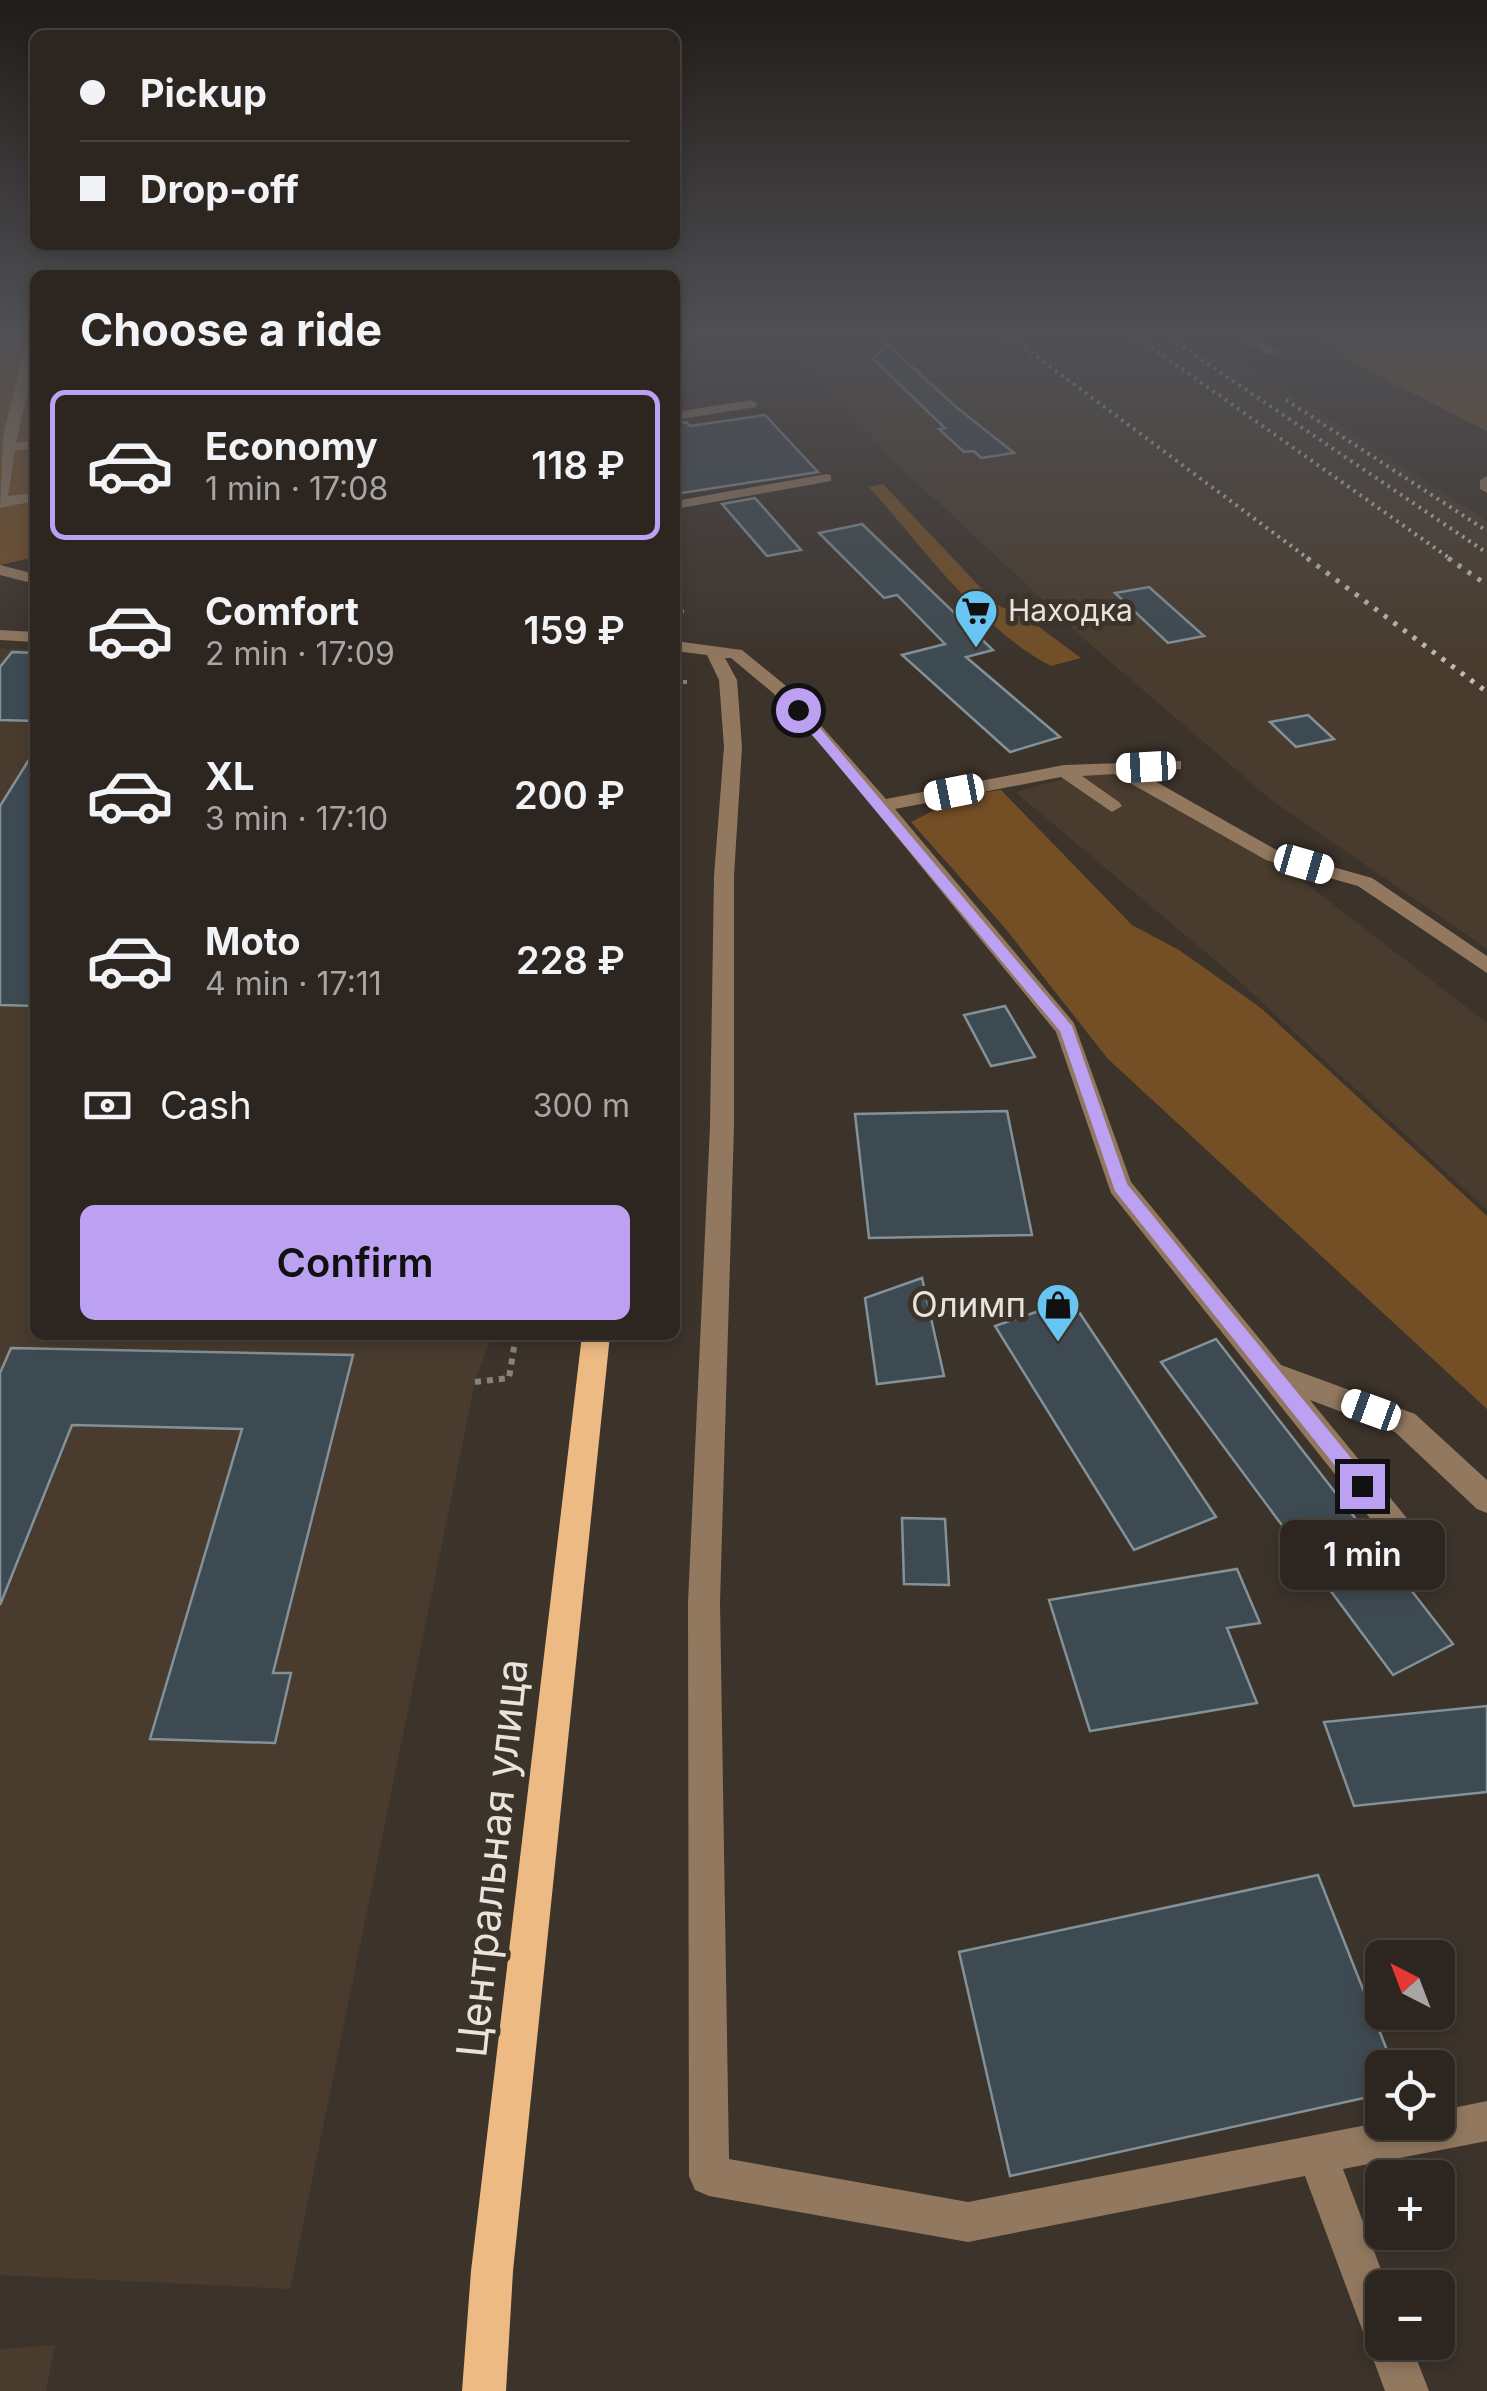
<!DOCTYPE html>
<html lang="en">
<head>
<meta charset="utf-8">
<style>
  body { margin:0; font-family:Inter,sans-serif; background:#39322d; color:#f1f3f6; height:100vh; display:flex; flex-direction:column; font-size:38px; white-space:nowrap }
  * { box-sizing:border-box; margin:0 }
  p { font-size:32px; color:#a7a5a5 }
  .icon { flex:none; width:55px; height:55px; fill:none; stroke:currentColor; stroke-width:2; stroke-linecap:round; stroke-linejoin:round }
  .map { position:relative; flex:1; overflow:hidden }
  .drawer { position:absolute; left:30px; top:270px; width:650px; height:1070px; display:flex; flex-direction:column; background:#2d2620; border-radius:15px; box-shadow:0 5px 15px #0003,0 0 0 2px #48433e }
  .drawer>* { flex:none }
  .banner { position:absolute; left:30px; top:30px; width:650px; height:220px; border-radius:15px; box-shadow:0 5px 15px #0003,0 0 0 2px #48433e; display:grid; align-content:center; height:220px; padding:0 50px; background:#2d2620 }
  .needle { width:65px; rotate:318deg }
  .buttons { position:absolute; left:1365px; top:1940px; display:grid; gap:20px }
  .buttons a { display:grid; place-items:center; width:90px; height:90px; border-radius:15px; background:#2d2620; box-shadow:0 5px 15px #0003,0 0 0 2px #48433e; font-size:50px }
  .end { position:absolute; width:45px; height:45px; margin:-22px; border:12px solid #bca0f2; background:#111; box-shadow:0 0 0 5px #111 }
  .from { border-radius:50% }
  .bubble { position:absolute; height:70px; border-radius:15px; background:#2d2620; box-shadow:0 5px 15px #0003,0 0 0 2px #48433e; font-size:32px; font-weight:600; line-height:70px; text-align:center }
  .car { position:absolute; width:30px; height:60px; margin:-30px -15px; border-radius:12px; box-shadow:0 0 8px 2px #0007; background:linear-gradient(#fff 24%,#345 0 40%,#fff 0 76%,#345 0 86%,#fff 0) }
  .banner b { display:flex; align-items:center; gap:35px; height:95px; font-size:38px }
  .banner b+b { border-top:2px solid #48433e }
  .banner i { width:25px; height:25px; background:#f1f3f6 }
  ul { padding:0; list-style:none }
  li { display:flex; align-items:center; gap:30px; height:150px; margin:0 20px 15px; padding:0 30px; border:5px solid transparent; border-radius:15px }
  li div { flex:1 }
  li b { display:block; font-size:38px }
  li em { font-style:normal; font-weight:600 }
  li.current { border-color:#bca0f2 }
  li>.icon { width:90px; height:90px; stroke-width:1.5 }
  h2 { padding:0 50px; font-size:45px; line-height:120px }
  .pay { display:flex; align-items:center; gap:25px; height:110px; padding:0 50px; font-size:38px }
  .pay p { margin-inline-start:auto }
  .button { display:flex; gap:20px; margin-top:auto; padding:20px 50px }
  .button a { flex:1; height:115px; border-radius:15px; background:#bca0f2; color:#111; font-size:40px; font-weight:600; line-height:115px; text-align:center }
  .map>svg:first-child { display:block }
  .built { fill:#493c2e }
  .green { fill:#744f26 }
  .building { fill:#3e4a51; stroke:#839198; stroke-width:2.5 }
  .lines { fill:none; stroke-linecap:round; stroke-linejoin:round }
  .path-far1 { stroke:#89817a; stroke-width:4; stroke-dasharray:4 4; stroke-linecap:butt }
  .path { stroke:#89817a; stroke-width:6; stroke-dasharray:6 6; stroke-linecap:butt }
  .minor { fill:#92785f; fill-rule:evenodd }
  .major { fill:#eeba84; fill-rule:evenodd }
  .rail-far1 { stroke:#c2bbb5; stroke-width:4; stroke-dasharray:2.5 5; stroke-linecap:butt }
  .rail { stroke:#c2bbb5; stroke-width:5; stroke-dasharray:4 8; stroke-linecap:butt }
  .route { fill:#bca0f2 }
  .labels { text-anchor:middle; stroke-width:10; stroke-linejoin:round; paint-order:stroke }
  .far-poi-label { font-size:30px; fill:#e9e3dd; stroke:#3c332b; text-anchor:start }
  .poi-label { font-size:35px; fill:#e9e3dd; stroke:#3c332b; text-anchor:end }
  .near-street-label { font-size:42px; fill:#e9e3dd; stroke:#3c332b }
</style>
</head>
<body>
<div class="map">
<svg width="1487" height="2391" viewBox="0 0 1487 2391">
  <rect width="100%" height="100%" fill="#3c332b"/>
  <!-- built -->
  <g class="built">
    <polygon points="775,330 1193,330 1487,521 1487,949 1270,799 1093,647 892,459"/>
    <polygon points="0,648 35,650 35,1335 492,1335 475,1382 290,2289 0,2275"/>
    <polygon points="1107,767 1281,864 1487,1023 1487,1210 1229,972 1015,792"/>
    <polygon points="55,2345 46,2391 0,2391 0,2349"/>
  </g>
  <!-- green -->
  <g class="green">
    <polygon points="0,330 35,330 35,557 0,565"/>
    <polygon points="1302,330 1487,330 1487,431 1365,369"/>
    <path d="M883,484L997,605L1027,618L1081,658L1051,666C981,630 922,546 869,487Z"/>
    <polygon points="1001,790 1132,925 1179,950 1261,1008 1487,1216 1487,1409 1108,1059 1005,928 911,822 964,795"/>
  </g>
  <!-- building -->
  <g class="building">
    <polygon points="887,344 955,406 1014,453 981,458 974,451 964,452 939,429 945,428 873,359"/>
    <polygon points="765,415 818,472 682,493 675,484 675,424 686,422 690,426"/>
    <polygon points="755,498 801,550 767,556 722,504"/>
    <polygon points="862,524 993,650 966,657 1060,737 1010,752 902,655 945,644 897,595 884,598 819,533"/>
    <polygon points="1149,587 1204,636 1168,643 1115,593"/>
    <polygon points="12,652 35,653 35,721 0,720 0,667"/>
    <polygon points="1308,715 1334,739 1296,747 1270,722"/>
    <polygon points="35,750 35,1006 0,1005 0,806"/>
    <polygon points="1005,1006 1035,1057 991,1066 964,1015"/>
    <polygon points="1007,1111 1032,1235 869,1238 855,1114"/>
    <polygon points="922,1278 944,1376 877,1384 865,1298"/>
    <polygon points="1071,1300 1216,1517 1134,1550 995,1326"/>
    <polygon points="1216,1339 1453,1644 1393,1675 1161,1362"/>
    <polygon points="11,1348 353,1355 273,1673 291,1673 275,1743 150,1739 242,1429 72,1425 0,1605 0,1373"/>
    <polygon points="902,1518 945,1519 949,1585 904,1584"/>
    <polygon points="1237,1569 1260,1623 1227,1628 1257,1703 1090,1731 1049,1600"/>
    <polygon points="1487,1706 1487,1792 1354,1806 1324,1722"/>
    <polygon points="1318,1875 1394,2068 1382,2068 1382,2094 1010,2176 959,1952"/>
  </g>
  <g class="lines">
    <!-- path-far1 -->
    <g class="path-far1">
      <polyline points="675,612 684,611"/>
      <polyline points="675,682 690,682"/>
    </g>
    <!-- path -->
    <polyline class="path" points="475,1382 509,1378 516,1335"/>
    <!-- minor -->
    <g class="minor">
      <polygon points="35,330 35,357 16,443 35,440 35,448 15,451 8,496 35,493 35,501 0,508 3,436 29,331"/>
      <polygon points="1225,330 1240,330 1279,352 1269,355"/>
      <polygon points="751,400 757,404 756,407 675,420 675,412"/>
      <polygon points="826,474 831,475 831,481 675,509 675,501"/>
      <polygon points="1487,476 1487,493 1480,489 1480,480"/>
      <polygon points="0,565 35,574 35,584 0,575"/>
      <polygon points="0,630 35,632 35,642 0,640"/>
      <polygon points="675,641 742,650 785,685 886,799 1064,765 1181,761 1181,769 1139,772 1280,852 1372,878 1487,956 1487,973 1358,886 1266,860 1114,774 1082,776 1119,802 1122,806 1112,812 1061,777 895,809 1074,1023 1131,1182 1281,1365 1415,1414 1487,1480 1487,1513 1477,1509 1395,1432 1310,1400 1442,1561 1446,1571 1442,1581 1431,1586 1420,1581 1111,1193 1056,1032 831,756 773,693 731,658 725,658 737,680 742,747 734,876 734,1126 720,1602 729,2159 968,2202 1382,2122 1438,2122 1438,2111 1487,2101 1487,2141 1343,2169 1388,2288 1382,2288 1382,2342 1410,2342 1429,2391 1385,2391 1305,2176 968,2242 709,2196 695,2190 689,2176 688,1602 710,1126 714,876 724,747 719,680 707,655 675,651"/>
    </g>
    <!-- major -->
    <polygon class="major" points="582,1335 610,1335 513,2271 506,2391 462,2391 471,2271"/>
    <!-- rail-far1 -->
    <g class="rail-far1">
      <polyline points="1001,330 1310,560"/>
      <polyline points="1127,330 1452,560"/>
      <polyline points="1158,330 1487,553"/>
      <polyline points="1286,400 1487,531"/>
    </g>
    <!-- rail -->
    <g class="rail">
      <polyline points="1307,558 1487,692"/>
      <polyline points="1448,558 1487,585"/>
    </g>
  </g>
  <!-- sky -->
  <linearGradient id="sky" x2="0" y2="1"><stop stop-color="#211c18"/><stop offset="0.5" stop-color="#505055"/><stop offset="1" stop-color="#505055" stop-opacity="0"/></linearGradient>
  <rect width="1487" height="665" fill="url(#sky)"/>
  <!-- route -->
  <polygon class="route" points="794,708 803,708 1072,1026 1127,1184 1369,1480 1369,1492 1356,1492 1115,1191 1060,1031 794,713"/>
  <!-- icons -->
  <defs>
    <symbol id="supermarket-pin" viewBox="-11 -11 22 30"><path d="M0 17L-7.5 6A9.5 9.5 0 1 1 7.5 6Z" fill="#68c4f0" stroke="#3c332b"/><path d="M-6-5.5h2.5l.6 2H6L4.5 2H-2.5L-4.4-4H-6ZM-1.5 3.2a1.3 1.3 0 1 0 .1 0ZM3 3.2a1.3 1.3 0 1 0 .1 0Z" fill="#111"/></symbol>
    <symbol id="shop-pin" viewBox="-11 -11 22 30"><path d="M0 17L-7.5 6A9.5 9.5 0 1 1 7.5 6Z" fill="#68c4f0" stroke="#3c332b"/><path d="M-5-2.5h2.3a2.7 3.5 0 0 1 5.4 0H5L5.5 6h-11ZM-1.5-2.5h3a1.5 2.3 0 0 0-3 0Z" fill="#111"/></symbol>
  </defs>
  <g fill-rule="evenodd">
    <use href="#supermarket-pin" x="951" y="586" width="50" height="68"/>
    <use href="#shop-pin" x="1033" y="1280" width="50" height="68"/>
  </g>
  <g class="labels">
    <!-- far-poi labels -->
    <g class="far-poi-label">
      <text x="1008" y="621">Находка</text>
    </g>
    <!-- poi labels -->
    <g class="poi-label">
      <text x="1026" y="1317">Олимп</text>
    </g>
    <!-- near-street labels -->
    <g class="near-street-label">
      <text transform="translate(492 1858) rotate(-84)" y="15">Центральная улица</text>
    </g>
  </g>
</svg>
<div class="buttons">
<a><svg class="needle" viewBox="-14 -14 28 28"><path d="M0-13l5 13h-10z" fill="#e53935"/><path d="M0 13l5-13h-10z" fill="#a7a5a5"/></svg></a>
<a><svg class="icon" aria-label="locate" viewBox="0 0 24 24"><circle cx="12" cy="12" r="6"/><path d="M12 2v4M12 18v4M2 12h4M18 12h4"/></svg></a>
<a>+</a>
<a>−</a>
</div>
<i class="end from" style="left:798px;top:710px"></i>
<i class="end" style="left:1362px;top:1486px"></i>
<div class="bubble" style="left:1280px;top:1520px;width:165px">1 min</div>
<i class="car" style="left:1146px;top:767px;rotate:267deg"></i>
<i class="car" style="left:954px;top:792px;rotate:259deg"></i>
<i class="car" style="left:1304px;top:864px;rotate:106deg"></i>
<i class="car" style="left:1371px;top:1410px;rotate:290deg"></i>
<div class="banner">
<b><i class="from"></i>Pickup</b>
<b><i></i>Drop-off</b>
</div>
<section class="drawer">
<h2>Choose a ride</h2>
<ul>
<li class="current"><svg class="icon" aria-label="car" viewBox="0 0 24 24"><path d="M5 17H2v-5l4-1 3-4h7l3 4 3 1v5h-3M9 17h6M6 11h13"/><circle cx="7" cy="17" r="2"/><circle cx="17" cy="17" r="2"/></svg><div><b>Economy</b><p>1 min · 17:08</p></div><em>118 ₽</em></li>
<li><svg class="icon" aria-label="car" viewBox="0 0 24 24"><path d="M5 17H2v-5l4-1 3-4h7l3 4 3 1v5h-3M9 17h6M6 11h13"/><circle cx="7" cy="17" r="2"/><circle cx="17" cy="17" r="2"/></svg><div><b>Comfort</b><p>2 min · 17:09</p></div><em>159 ₽</em></li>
<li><svg class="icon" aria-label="car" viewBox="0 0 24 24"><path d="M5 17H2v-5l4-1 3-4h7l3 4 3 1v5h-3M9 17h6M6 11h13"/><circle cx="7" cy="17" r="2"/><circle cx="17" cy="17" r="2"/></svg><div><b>XL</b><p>3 min · 17:10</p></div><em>200 ₽</em></li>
<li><svg class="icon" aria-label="car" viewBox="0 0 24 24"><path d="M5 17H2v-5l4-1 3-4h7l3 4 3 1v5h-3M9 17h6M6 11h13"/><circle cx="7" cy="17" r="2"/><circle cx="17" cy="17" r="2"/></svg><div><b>Moto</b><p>4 min · 17:11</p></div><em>228 ₽</em></li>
</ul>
<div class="pay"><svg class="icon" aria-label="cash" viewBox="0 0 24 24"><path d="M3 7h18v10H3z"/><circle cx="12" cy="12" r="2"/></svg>Cash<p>300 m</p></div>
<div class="button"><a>Confirm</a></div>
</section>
</div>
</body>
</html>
